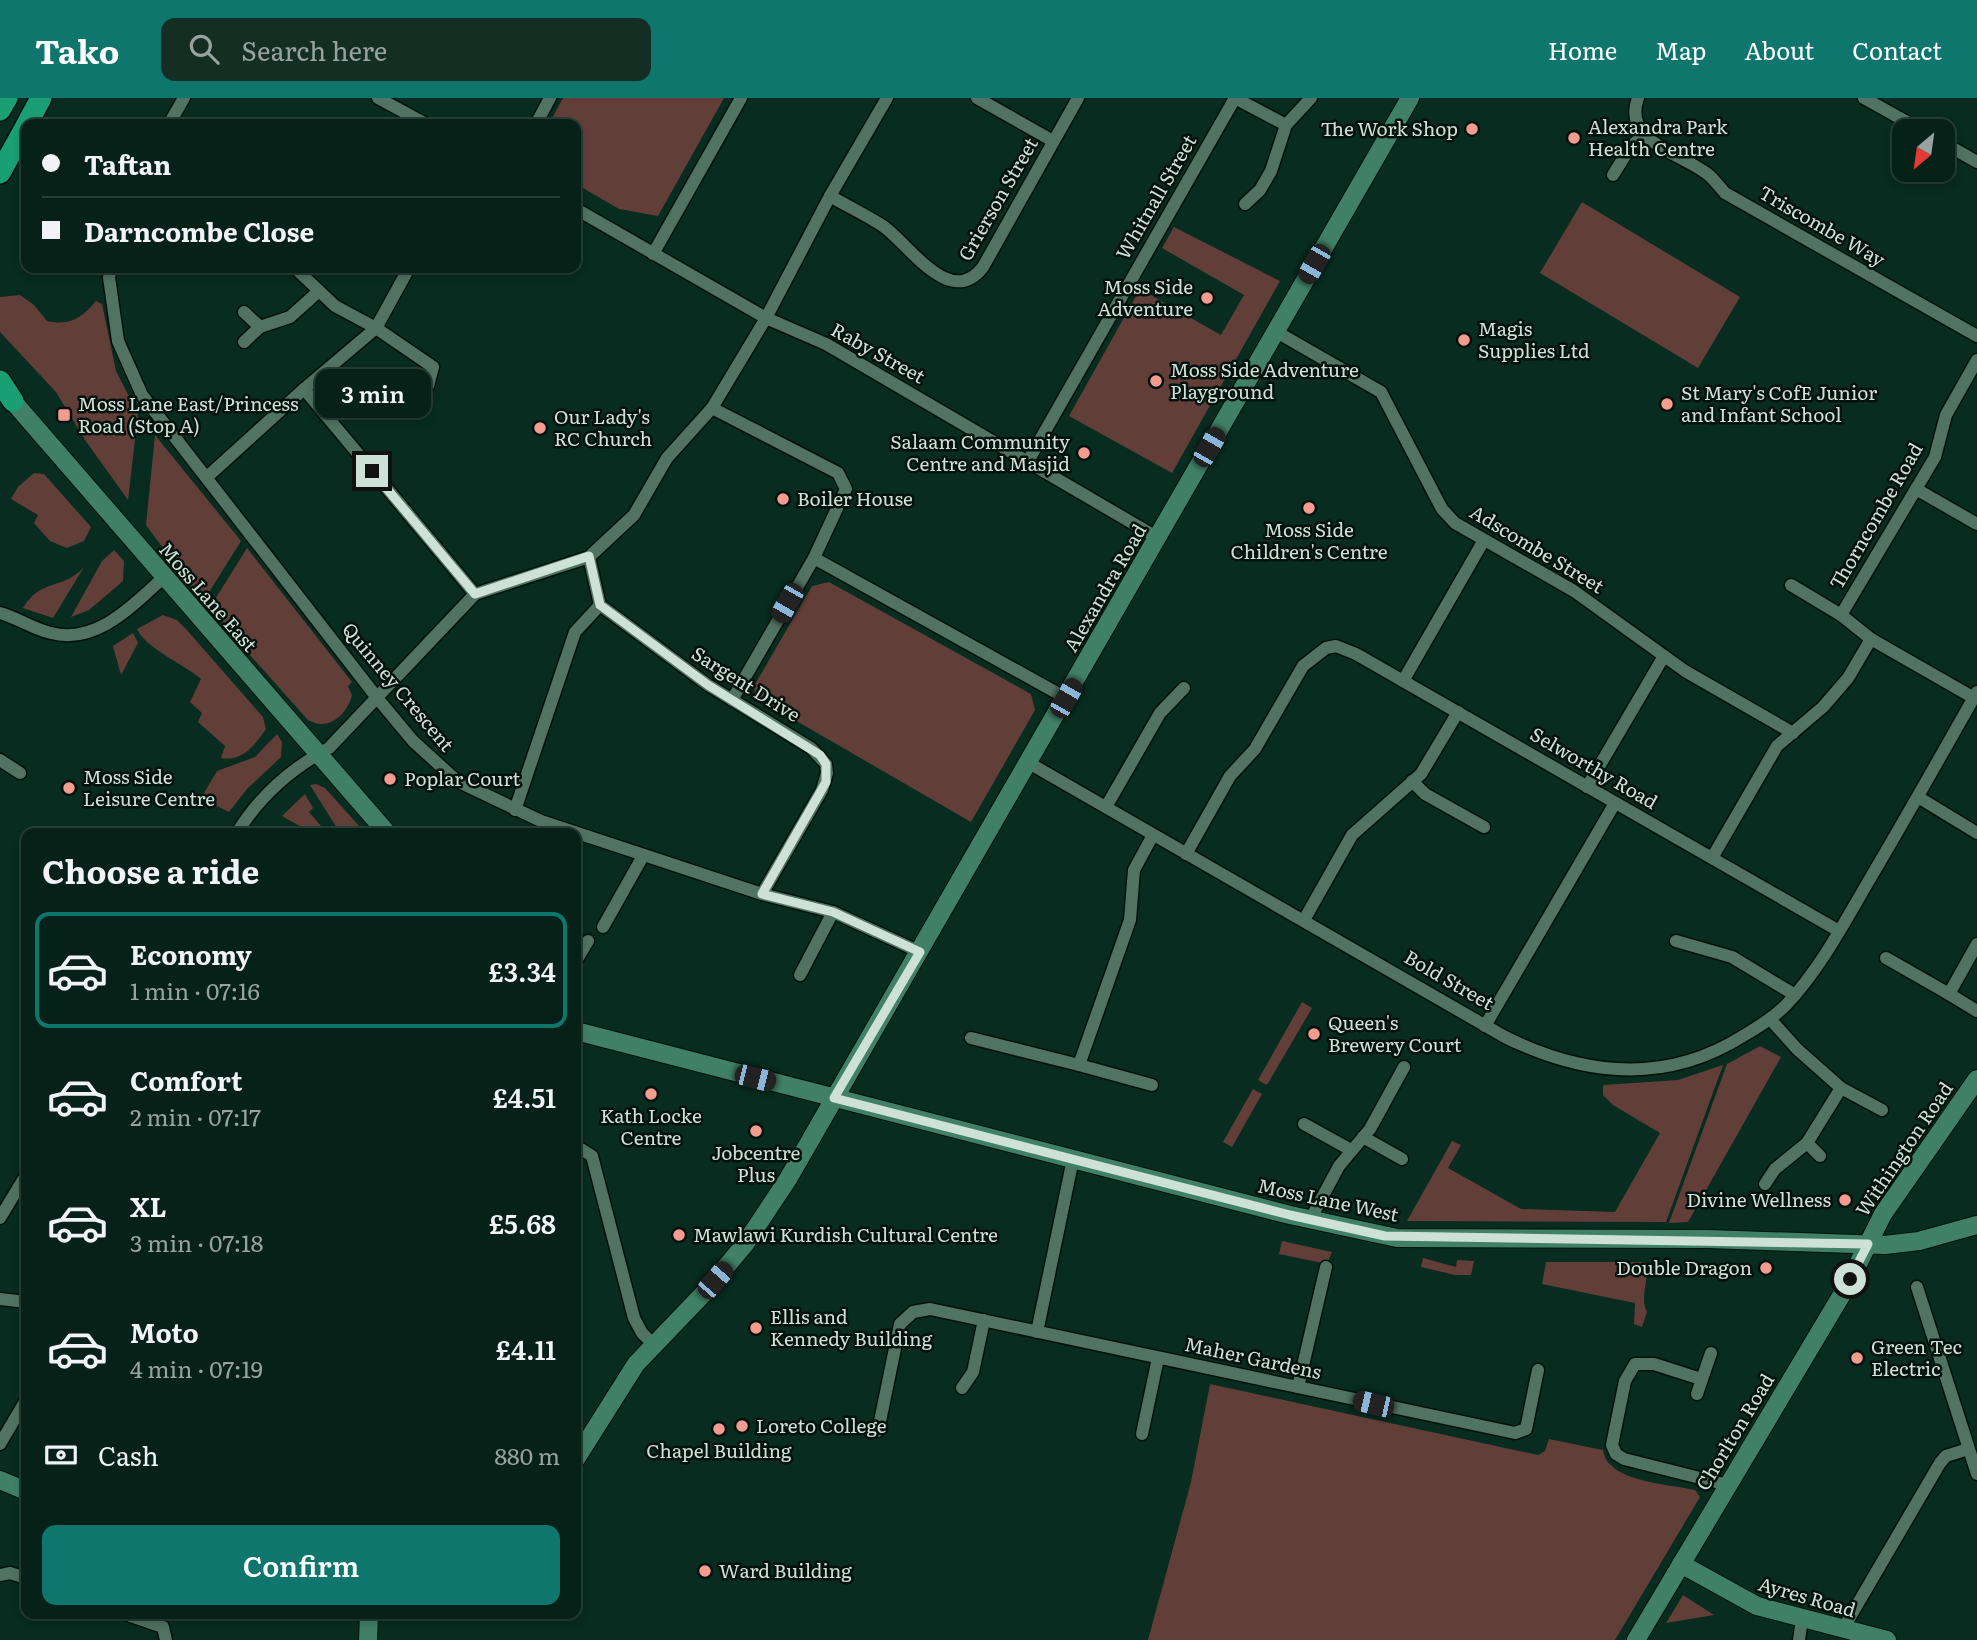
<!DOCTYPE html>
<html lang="en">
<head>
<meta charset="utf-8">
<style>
  body { margin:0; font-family:Literata,serif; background:#142e24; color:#f1f3f6; height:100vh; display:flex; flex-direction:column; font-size:26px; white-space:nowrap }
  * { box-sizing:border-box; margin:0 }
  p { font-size:23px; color:#98a3a1 }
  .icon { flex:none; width:38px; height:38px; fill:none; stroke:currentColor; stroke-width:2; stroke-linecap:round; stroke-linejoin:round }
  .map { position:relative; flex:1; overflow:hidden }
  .side { position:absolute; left:21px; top:730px; width:560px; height:791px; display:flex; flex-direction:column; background:#062117; border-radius:14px; box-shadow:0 4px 10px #0003,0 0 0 2px #273e36 }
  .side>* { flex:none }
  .banner { position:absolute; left:21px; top:21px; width:560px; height:154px; border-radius:14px; box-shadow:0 4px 10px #0003,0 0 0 2px #273e36; display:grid; align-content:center; height:154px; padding:0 21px; background:#062117 }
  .needle { width:46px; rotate:209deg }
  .controls { position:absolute; left:1892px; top:21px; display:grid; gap:14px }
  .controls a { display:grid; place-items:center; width:63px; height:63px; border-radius:14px; background:#062117; box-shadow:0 4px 10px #0003,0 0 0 2px #273e36; font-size:35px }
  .end { position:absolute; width:32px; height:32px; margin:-16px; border:9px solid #cee1d8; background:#111; box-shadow:0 0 0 4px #111 }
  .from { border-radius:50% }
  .bubble { position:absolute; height:49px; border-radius:14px; background:#062117; box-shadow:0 4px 10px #0003,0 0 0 2px #273e36; font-size:23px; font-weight:600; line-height:49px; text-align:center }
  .car { position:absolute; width:21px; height:42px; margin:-21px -10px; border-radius:9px; box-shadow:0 0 5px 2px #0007; background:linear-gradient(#222 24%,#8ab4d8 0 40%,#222 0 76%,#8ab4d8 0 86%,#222 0) }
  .banner b { display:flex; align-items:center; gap:24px; height:66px; font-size:26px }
  .banner b+b { border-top:2px solid #273e36 }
  .banner i { width:18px; height:18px; background:#f1f3f6 }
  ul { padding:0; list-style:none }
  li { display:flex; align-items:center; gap:21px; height:116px; margin:0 14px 10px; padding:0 7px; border:4px solid transparent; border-radius:14px }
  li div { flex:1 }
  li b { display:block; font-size:26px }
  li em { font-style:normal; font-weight:600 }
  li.selected { border-color:#0f766e }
  li>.icon { width:63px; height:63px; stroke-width:1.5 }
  h2 { padding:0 21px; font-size:32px; line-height:84px }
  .pay { display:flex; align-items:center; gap:18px; height:77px; padding:0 21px; font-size:26px }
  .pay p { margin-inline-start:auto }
  .primary-button { display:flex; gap:14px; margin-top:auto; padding:14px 21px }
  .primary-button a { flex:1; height:80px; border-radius:14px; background:#0f766e; color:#fff; font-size:28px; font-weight:600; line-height:80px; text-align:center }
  header { display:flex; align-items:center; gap:42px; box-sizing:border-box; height:98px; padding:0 35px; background:#0f766e; color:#fff }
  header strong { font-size:33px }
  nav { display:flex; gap:38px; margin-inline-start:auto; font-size:24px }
  .search { width:490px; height:63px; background:#142e24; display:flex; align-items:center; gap:18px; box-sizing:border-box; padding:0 24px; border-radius:14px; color:#98a3a1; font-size:26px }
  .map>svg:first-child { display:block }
  .green { fill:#623e39 }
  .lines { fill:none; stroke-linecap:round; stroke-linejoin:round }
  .street-casing { stroke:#00130a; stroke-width:15 }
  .secondary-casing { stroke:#00130a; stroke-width:20 }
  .highway-casing { stroke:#00130a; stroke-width:24 }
  .street { stroke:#507363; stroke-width:12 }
  .secondary { stroke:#408068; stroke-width:18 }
  .highway { stroke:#1a9f74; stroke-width:21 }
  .route { stroke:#cee1d8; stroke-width:9 }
  .poi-dot { fill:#f59c91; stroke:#04110c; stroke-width:2.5 }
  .labels { text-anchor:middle; stroke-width:5; stroke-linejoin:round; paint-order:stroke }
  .poi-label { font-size:19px; fill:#cee1d8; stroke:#04110c; text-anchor:start }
  .street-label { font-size:19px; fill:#cee1d8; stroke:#04110c }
</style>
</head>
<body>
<header>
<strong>Tako</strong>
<div class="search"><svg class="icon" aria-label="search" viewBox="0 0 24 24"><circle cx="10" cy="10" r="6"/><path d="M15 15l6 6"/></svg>Search here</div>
<nav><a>Home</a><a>Map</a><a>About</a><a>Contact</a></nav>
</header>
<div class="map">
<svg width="1977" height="1542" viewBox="0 0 1977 1542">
  <rect width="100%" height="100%" fill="#082c1f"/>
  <!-- green -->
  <g class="green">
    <polygon points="563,0 724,0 658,118 619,111 576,86 576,26 549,26"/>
    <polygon points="1582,104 1740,199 1698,270 1540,175"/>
    <polygon points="1174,129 1280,183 1172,375 1069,318 1140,191 1221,237 1244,197 1162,150"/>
    <path d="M20,197L34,207L47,223C70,228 82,220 96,203L102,206L116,273L138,316L128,402L85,342L56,294L0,234V199Z"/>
    <polygon points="155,337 241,443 203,504 146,427"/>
    <polygon points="34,375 44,376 91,429 84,443 67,450 50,443 34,425 38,417 11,401 18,389"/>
    <path d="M247,450L352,584L348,588L352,597C347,617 328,634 308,622L209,511Z"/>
    <polygon points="114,452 124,463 123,483 89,512 71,519 102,463"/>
    <path d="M84,469L53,520L23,510C41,480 63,492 84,469Z"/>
    <polygon points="829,484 1031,596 1035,612 971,724 755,599 754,588 812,488"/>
    <path d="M163,517L177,522L186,531L263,619L266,631C255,647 242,664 221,660L225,648L198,624L202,615L190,604L201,581C185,567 144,549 137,531Z"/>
    <polygon points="133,535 138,545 121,577 113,548"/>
    <polygon points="277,636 282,644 281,659 247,691 229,714 201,700 217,673 255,659"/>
    <polygon points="316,686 325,690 360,729 357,735 340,735 310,687"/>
    <polygon points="305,696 313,710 309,714 327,735 312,735 282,718"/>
    <polygon points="1302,904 1312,910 1267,987 1258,982"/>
    <polygon points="1760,948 1781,959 1688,1124 1669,1125 1727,966"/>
    <polygon points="1723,967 1666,1124 1407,1123 1452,1043 1461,1047 1448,1070 1521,1111 1615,1114 1660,1035 1613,1007 1603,997 1603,987 1678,982"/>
    <polygon points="1253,991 1262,996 1232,1049 1223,1044"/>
    <polygon points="1282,1143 1332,1154 1327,1166 1279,1156"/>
    <polygon points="1423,1160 1456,1169 1457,1162 1474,1163 1471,1177 1455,1177 1421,1169"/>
    <path d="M1546,1164H1646C1650,1181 1639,1199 1647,1214L1642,1229L1634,1226L1635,1205L1542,1186Z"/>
    <path d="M1210,1286L1538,1357L1545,1353L1549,1341L1603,1352C1607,1384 1669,1386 1695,1392L1700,1399L1615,1542H1148L1191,1384Z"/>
    <polygon points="1683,1497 1714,1517 1666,1525"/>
  </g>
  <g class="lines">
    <defs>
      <g id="street">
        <polyline points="378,0 426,26"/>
        <polyline points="977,0 1053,43"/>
        <polyline points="1235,0 1286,27"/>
        <path d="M1638,0C1621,45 1685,56 1710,78C1715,83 1720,89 1725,95L1977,238"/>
        <polyline points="1864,0 1923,33"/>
        <polyline points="169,26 184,0"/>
        <polyline points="536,26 550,0"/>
        <polyline points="1942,44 1977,64"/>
        <polyline points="1613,77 1631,48 1644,37"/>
        <path d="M830,98C847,108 866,117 883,128C909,146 950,212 983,169L1078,0"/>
        <polyline points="1245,106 1260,92 1271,73 1286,27 1311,0"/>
        <polyline points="576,111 766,220 826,246 1158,440"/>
        <polyline points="653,156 741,0"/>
        <polyline points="111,170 109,179 118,243 142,297 378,601 413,643 457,683 541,723 762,796 833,814 920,854"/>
        <polyline points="295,170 335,208 376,230 433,269 428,288"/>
        <polyline points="244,214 260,229"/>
        <polyline points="1275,233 1381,294 1442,411 1455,425 1574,493 1685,573 1793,635"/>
        <polyline points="244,244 260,229 290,219 319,193"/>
        <polyline points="304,291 475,496"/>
        <polyline points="712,310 838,375 846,391 814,460 732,602"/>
        <polyline points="1028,363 1235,0"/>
        <polyline points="207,379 304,291 376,230 409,170"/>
        <polyline points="1916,391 1977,426"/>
        <polyline points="589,459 600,507 708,587 811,650 826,666 827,675 822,692 762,796"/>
        <polyline points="814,460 1066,600"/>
        <polyline points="1791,487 1841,517 1871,541 1974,600"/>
        <path d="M0,515C18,520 33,531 51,535C96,547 132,508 163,480"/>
        <polyline points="1841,517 1935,359 1946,317 1977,262"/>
        <polyline points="1403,583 1484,442"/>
        <polyline points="0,662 20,675"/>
        <path d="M1029,665L1505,939C1584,978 1665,987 1743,938C1758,929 1773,920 1786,907C1821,870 1845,823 1871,779C1907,718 1942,656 1977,594"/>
        <polyline points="1412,683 1425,696 1484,729"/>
        <polyline points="1587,689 1664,558"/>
        <polyline points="1918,699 1977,735"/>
        <polyline points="1106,709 1160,615 1184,590"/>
        <polyline points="515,712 575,534 600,507"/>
        <path d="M237,735C259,699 292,670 329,650L475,496L589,459L634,417L667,360L712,310L766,220L830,98L887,0"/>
        <polyline points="1186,756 1230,678 1255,651 1303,568 1326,550 1336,548 1356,556 1839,833"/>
        <polyline points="1712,760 1777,648 1823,609 1848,580 1871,541"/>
        <polyline points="1304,822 1352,737 1421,676 1458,614"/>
        <polyline points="603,829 643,758"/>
        <polyline points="1676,843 1732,859 1795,897"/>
        <polyline points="1886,860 1949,896 1977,846"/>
        <polyline points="576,863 588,843"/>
        <polyline points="800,877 833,814"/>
        <polyline points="1949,896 1977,913"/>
        <polyline points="1485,928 1615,705"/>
        <polyline points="971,940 1079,967 1130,822 1134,772 1153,737"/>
        <polyline points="1079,967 1152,987"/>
        <polyline points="1841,990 1882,1012"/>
        <polyline points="1304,1026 1351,1052"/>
        <polyline points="1363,1039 1402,1061"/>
        <polyline points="1807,1045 1820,1058"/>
        <polyline points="576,1048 592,1058 634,1220 642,1235 653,1246"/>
        <polyline points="1765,1086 1775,1071 1807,1045 1841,990 1797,951 1770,921"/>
        <polyline points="0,1120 26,1077"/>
        <polyline points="1310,1122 1339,1068 1370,1031 1404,969"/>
        <polyline points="1917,1189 1977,1376"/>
        <polyline points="0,1201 26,1204"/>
        <polyline points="1037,1234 1073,1061"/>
        <polyline points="1701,1281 1654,1266 1635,1266 1625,1283 1612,1347 1616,1356 1624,1361 1728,1387"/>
        <polyline points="1298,1289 1326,1169"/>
        <polyline points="962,1290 973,1274 984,1222"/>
        <polyline points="1697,1296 1711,1255"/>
        <polyline points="878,1333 900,1226 913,1214 930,1211 1515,1335 1526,1331 1538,1272"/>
        <polyline points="1142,1336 1158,1260"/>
        <polyline points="0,1346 26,1302"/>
        <polyline points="0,1477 10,1475 26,1480"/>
        <polyline points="125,1516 163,1529 166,1542"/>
        <polyline points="1843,1531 1940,1365 1946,1358 1968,1351"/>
        <polyline points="1799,1542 1802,1521"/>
      </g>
      <g id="secondary">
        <polyline points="4,293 387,735"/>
        <polyline points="576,933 1290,1117 1397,1140 1708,1141 1885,1147 1919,1143 1977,1127"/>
        <polyline points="576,1361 636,1266 705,1194 745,1146 788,1081 1410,0"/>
        <polyline points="0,1382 26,1393"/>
        <polyline points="1681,1466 1757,1508 1887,1542"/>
        <polyline points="368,1542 369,1516"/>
        <polyline points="1636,1542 1847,1188 1883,1116 1977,981"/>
      </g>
      <g id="highway">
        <polyline points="0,12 7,0"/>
        <polyline points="27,26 41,0"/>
        <polyline points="0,75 26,28"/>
        <polyline points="0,283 13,303"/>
      </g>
    </defs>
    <!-- street casing -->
    <use href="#street" class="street-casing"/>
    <!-- secondary casing -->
    <use href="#secondary" class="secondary-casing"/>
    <!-- highway casing -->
    <use href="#highway" class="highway-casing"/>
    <!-- street -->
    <use href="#street" class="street"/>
    <!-- secondary -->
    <use href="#secondary" class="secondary"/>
    <!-- highway -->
    <use href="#highway" class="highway"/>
  </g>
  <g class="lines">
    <!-- route -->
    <polyline class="route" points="372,373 475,496 589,458 600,507 708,587 820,657 826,666 826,684 762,796 833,814 920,854 834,1000 1290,1117 1385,1138 1868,1146 1850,1181"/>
  </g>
  <!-- markers -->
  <g class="poi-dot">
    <circle cx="1472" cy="31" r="7"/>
    <circle cx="1574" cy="40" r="7"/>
    <circle cx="1207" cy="200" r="7"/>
    <circle cx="1464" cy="242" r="7"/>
    <circle cx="1156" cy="283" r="7"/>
    <circle cx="1667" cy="306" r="7"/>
    <rect x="57" y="310" width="14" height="14" rx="3.5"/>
    <circle cx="540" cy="330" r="7"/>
    <circle cx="1084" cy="355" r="7"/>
    <circle cx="783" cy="401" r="7"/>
    <circle cx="1309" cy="410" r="7"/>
    <circle cx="390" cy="681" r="7"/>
    <circle cx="69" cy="690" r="7"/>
    <circle cx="1314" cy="936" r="7"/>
    <circle cx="651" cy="996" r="7"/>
    <circle cx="756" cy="1033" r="7"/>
    <circle cx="1845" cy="1102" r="7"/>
    <circle cx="679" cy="1137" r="7"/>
    <circle cx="1766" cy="1170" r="7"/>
    <circle cx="756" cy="1230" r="7"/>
    <circle cx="1857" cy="1260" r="7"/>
    <circle cx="742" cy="1328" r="7"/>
    <circle cx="719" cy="1331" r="7"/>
    <circle cx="705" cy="1473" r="7"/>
  </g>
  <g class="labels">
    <!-- poi labels -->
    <g class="poi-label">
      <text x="1588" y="36">Alexandra Park<tspan x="1588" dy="22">Health Centre</tspan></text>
      <text x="1458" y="38" text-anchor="end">The Work Shop</text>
      <text x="1193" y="196" text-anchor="end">Moss Side<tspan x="1193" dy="22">Adventure</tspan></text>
      <text x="1478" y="238">Magis<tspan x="1478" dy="22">Supplies Ltd</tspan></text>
      <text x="1170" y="279">Moss Side Adventure<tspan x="1170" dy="22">Playground</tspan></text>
      <text x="1681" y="302">St Mary's CofE Junior<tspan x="1681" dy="22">and Infant School</tspan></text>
      <text x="78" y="313">Moss Lane East/Princess<tspan x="78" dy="22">Road (Stop A)</tspan></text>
      <text x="554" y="326">Our Lady's<tspan x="554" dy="22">RC Church</tspan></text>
      <text x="1070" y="351" text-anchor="end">Salaam Community<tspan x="1070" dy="22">Centre and Masjid</tspan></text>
      <text x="797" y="408">Boiler House</text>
      <text x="1309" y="439" text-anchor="middle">Moss Side<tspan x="1309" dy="22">Children's Centre</tspan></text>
      <text x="83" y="686">Moss Side<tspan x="83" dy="22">Leisure Centre</tspan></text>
      <text x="404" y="688">Poplar Court</text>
      <text x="1328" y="932">Queen's<tspan x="1328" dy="22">Brewery Court</tspan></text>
      <text x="651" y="1025" text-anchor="middle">Kath Locke<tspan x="651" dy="22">Centre</tspan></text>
      <text x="756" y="1062" text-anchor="middle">Jobcentre<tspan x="756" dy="22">Plus</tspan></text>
      <text x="1831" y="1109" text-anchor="end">Divine Wellness</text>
      <text x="693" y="1144">Mawlawi Kurdish Cultural Centre</text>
      <text x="1752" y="1177" text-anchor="end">Double Dragon</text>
      <text x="770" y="1226">Ellis and<tspan x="770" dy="22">Kennedy Building</tspan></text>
      <text x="1871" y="1256">Green Tec<tspan x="1871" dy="22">Electric</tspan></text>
      <text x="756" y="1335">Loreto College</text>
      <text x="719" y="1360" text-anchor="middle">Chapel Building</text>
      <text x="719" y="1480">Ward Building</text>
    </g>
    <!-- street labels -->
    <g class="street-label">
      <text transform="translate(1156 99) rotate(-60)" y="7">Whitnall Street</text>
      <text transform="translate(998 101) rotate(-60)" y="7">Grierson Street</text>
      <text transform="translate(1822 128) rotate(30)" y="7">Triscombe Way</text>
      <text transform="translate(878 255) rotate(29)" y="7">Raby Street</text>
      <text transform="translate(1876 418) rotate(-60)" y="7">Thorncombe Road</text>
      <text transform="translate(1537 451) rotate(31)" y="7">Adscombe Street</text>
      <text transform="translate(1105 490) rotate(-60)" y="7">Alexandra Road</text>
      <text transform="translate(208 499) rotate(49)" y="7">Moss Lane East</text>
      <text transform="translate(746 586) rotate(32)" y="7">Sargent Drive</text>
      <text transform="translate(398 589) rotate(50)" y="7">Quinney Crescent</text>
      <text transform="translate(1594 670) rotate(30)" y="7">Selworthy Road</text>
      <text transform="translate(1449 882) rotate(30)" y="7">Bold Street</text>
      <text transform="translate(1904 1051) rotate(-56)" y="7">Withington Road</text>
      <text transform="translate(1328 1102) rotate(12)" y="7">Moss Lane West</text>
      <text transform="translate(1253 1260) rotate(12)" y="7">Maher Gardens</text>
      <text transform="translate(1735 1334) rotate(-59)" y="7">Chorlton Road</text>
      <text transform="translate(1807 1499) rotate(16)" y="7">Ayres Road</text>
    </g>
  </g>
</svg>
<div class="controls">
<a><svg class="needle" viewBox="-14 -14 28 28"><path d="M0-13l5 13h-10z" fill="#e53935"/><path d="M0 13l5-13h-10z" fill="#98a3a1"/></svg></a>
</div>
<i class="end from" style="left:1850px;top:1181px"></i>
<i class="end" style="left:372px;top:373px"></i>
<div class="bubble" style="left:315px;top:271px;width:116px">3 min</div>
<i class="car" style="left:1314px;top:166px;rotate:210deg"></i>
<i class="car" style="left:1209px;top:349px;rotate:30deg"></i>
<i class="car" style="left:787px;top:505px;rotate:210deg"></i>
<i class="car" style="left:1066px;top:600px;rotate:30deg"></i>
<i class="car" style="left:755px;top:980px;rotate:104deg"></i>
<i class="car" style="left:715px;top:1182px;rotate:41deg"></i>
<i class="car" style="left:1373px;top:1306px;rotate:283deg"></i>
<div class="banner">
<b><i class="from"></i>Taftan</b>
<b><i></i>Darncombe Close</b>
</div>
<section class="side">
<h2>Choose a ride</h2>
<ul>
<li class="selected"><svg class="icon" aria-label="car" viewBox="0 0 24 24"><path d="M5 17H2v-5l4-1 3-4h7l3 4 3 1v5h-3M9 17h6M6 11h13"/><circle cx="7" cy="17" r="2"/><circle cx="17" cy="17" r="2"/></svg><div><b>Economy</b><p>1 min · 07:16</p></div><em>£3.34</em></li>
<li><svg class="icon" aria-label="car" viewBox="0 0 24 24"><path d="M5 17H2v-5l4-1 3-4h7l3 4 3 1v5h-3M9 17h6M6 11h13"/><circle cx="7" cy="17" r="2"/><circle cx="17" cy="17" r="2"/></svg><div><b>Comfort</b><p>2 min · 07:17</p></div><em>£4.51</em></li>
<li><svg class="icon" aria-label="car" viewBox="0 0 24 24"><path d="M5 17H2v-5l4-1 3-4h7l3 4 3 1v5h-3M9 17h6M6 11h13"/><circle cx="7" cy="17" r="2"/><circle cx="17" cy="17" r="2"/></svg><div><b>XL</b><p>3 min · 07:18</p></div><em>£5.68</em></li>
<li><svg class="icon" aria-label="car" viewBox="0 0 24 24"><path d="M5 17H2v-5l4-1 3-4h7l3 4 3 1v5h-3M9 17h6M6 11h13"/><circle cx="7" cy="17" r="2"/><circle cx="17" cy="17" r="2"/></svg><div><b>Moto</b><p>4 min · 07:19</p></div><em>£4.11</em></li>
</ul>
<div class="pay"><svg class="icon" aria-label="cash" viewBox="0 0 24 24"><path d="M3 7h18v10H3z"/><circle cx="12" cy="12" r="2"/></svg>Cash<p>880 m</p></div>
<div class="primary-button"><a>Confirm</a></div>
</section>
</div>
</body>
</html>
